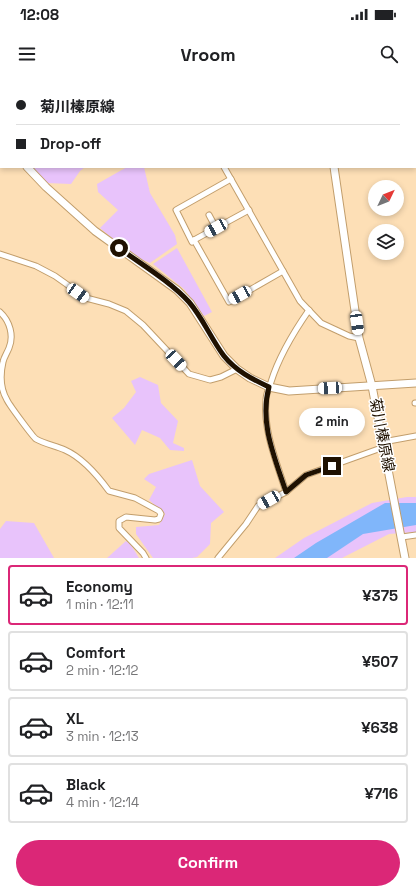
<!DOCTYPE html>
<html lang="en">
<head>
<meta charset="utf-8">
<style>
  body { margin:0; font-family:"Space Grotesk","Noto Sans JP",sans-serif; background:#f2f2f2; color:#202124; height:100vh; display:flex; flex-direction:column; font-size:15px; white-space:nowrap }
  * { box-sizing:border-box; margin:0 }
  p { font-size:13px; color:#757577 }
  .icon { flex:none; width:22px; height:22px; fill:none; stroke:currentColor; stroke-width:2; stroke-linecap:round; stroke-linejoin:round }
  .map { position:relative; height:478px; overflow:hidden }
  .side { display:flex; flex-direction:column; background:#fff; flex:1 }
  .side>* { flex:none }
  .top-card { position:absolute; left:0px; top:0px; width:416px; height:88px; box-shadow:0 2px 6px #0003; display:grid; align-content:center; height:88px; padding:0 16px; background:#fff }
  .needle { width:26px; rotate:47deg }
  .tools { position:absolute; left:368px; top:100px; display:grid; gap:8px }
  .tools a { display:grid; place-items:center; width:36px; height:36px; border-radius:50%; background:#fff; box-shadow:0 2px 6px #0003; font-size:20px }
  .end { position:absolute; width:18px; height:18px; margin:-9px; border:5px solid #1f1101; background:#fff; box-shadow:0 0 0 2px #fff }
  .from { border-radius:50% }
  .bubble { position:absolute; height:28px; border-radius:14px; background:#fff; box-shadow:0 2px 6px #0003; font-size:13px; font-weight:600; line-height:28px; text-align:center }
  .car { position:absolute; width:12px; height:24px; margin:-12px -6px; border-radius:5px; box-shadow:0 0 3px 1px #0007; background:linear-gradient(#fff 24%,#345 0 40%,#fff 0 76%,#345 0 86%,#fff 0) }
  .top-card b { display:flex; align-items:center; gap:14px; height:38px; font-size:15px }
  .top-card b+b { border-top:1px solid #e0e0e0 }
  .top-card i { width:10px; height:10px; background:#202124 }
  ul { padding:7px 0 0; list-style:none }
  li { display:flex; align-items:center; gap:12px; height:60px; margin:0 8px 6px; padding:0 8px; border:2px solid #e0e0e0; border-radius:4px }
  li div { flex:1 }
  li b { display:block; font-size:15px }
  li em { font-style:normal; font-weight:600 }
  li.on { border-color:#db2777 }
  li>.icon { width:36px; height:36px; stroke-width:1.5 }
  .primary-button { display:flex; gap:8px; margin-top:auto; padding:8px 16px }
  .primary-button a { flex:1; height:46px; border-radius:24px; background:#db2777; color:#fff; font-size:16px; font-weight:600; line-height:46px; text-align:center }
  .status { display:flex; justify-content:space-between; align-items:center; height:28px; padding:0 20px; background:#fff; direction:ltr }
  .status svg { height:11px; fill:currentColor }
  header { display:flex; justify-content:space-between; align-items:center; height:52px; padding:0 16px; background:#fff; font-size:18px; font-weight:600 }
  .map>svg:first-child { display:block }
  .green { fill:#e8c3fb }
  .water { fill:#80b6fa }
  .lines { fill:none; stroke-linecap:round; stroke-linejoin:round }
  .stream { stroke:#80b6fa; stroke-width:1.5 }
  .street-casing { stroke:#c29e6c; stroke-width:7 }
  .secondary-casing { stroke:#c29e6c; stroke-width:9 }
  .street { stroke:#fff; stroke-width:5 }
  .secondary { stroke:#fff; stroke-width:7 }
  .route { stroke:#1f1101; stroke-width:5 }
  .labels { text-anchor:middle; stroke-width:3; stroke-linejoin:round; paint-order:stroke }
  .street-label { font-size:15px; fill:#1f1101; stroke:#fff }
</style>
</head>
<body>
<div class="status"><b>12:08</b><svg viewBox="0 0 49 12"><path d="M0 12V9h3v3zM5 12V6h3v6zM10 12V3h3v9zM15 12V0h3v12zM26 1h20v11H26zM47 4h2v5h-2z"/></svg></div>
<header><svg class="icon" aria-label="menu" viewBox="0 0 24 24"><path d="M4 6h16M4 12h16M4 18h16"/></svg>Vroom<svg class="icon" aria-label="search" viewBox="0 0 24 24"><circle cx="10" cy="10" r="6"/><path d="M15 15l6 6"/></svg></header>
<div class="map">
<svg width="416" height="478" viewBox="0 0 416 478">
  <rect width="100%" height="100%" fill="#fddfb6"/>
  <!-- green -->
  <g class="green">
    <polygon points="33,87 85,87 80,91 71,104 46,103"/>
    <polygon points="127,87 144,87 150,113 175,155 177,164 150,183 132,175 100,148 118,130 98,112 97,104"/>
    <polygon points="177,168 212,232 204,236 184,209 153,184"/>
    <polygon points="140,297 158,305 161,323 178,341 173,363 184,368 184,371 170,370 160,358 142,350 135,365 112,338 124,328 136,312 131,301"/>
    <polygon points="192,380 200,406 224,432 211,443 210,464 197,477 192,478 153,478 136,454 136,447 159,445 165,434 149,420 156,407 144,399 149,394"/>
    <polygon points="407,417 416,417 416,452 389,454 342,478 275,478 304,458 372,423"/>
    <polygon points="6,441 34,443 54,478 0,478 0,449"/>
    <polygon points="126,461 131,465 139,478 107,478"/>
  </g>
  <!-- water -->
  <polygon class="water" points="385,423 416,423 416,445 363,454 327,478 294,478 316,463"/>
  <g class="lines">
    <!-- stream -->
    <g class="stream">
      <polyline points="403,0 403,1"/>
      <polyline points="414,0 415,1"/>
      <polyline points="415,35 416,41"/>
    </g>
    <defs>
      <g id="street">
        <polyline points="176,0 177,1"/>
        <polyline points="415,62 416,62"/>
        <polyline points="224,87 300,221 321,243 349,256 359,258"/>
        <polyline points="249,130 194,160 229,222 283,191"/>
        <polyline points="209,135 216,148"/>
        <polyline points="194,160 192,162 176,130 231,99"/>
        <polyline points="0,174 36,186 55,196 86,218 109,224 126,231 143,245 189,294 210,300 221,297 237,289"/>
        <path d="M0,232C10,241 14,256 9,268C7,273 4,277 3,282C0,295 0,308 7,320C10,326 33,357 36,359C45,364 56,366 65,370C83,378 98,396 109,411L135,418L159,431L161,434L159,439L155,440L126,437L119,441V448L143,473L146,478"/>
        <polyline points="415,323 416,323"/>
        <polyline points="383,362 416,356"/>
        <path d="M286,412C277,383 263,351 266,320C266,314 269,308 271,302C279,276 293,253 309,230"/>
        <polyline points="402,457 416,455"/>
        <polyline points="218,478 246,444 258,426 286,412 306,395 384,367"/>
      </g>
      <g id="secondary">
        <polyline points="318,0 319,1"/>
        <polyline points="0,59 1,61"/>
        <polyline points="27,87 46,107 95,151 177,210 190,223 224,276 237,289 250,298 269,307 289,311 416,303"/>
        <polyline points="334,87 359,258 372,306 405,478"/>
      </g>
    </defs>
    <!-- street casing -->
    <use href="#street" class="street-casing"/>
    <!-- secondary casing -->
    <use href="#secondary" class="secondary-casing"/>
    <!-- street -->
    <use href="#street" class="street"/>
    <!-- secondary -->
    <use href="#secondary" class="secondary"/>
  </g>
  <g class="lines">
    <!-- route -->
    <path class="route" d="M119,168C141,184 171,202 189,222C203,238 211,259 224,276C236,291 252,299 269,307C259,343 275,378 286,412L306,395L332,386"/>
  </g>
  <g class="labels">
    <!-- street labels -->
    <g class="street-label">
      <text transform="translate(382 355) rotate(79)" y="5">菊川榛原線</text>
    </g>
  </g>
</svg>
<div class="tools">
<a><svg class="needle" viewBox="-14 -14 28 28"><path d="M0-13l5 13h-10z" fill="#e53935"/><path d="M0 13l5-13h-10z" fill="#757577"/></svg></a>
<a><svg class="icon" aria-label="layers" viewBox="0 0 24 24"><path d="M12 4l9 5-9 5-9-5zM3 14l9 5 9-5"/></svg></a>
</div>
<i class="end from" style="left:119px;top:168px"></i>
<i class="end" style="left:332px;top:386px"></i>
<div class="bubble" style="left:299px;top:328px;width:66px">2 min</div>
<i class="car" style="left:216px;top:148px;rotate:241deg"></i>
<i class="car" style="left:78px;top:213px;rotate:125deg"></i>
<i class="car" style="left:240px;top:215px;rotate:241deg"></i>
<i class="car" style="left:357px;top:243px;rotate:172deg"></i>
<i class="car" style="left:176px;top:280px;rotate:137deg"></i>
<i class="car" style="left:330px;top:308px;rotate:267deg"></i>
<i class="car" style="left:269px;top:420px;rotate:240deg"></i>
<div class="top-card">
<b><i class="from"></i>菊川榛原線</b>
<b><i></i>Drop-off</b>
</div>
</div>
<section class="side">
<ul>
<li class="on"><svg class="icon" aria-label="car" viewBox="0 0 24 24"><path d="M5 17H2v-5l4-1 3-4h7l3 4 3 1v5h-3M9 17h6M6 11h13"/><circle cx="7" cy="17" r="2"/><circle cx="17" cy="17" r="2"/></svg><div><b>Economy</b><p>1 min · 12:11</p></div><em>¥375</em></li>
<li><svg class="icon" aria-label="car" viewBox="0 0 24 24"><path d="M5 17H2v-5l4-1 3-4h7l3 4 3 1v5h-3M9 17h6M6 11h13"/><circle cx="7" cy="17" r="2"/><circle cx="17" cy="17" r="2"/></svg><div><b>Comfort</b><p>2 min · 12:12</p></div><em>¥507</em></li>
<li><svg class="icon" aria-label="car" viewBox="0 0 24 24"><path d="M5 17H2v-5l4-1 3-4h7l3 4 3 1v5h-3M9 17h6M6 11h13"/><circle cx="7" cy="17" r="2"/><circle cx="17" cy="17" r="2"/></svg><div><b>XL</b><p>3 min · 12:13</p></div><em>¥638</em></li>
<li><svg class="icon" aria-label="car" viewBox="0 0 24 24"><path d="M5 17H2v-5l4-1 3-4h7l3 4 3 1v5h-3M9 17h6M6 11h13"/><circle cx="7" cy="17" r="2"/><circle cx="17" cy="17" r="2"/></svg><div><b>Black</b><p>4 min · 12:14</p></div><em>¥716</em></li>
</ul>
<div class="primary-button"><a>Confirm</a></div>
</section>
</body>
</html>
